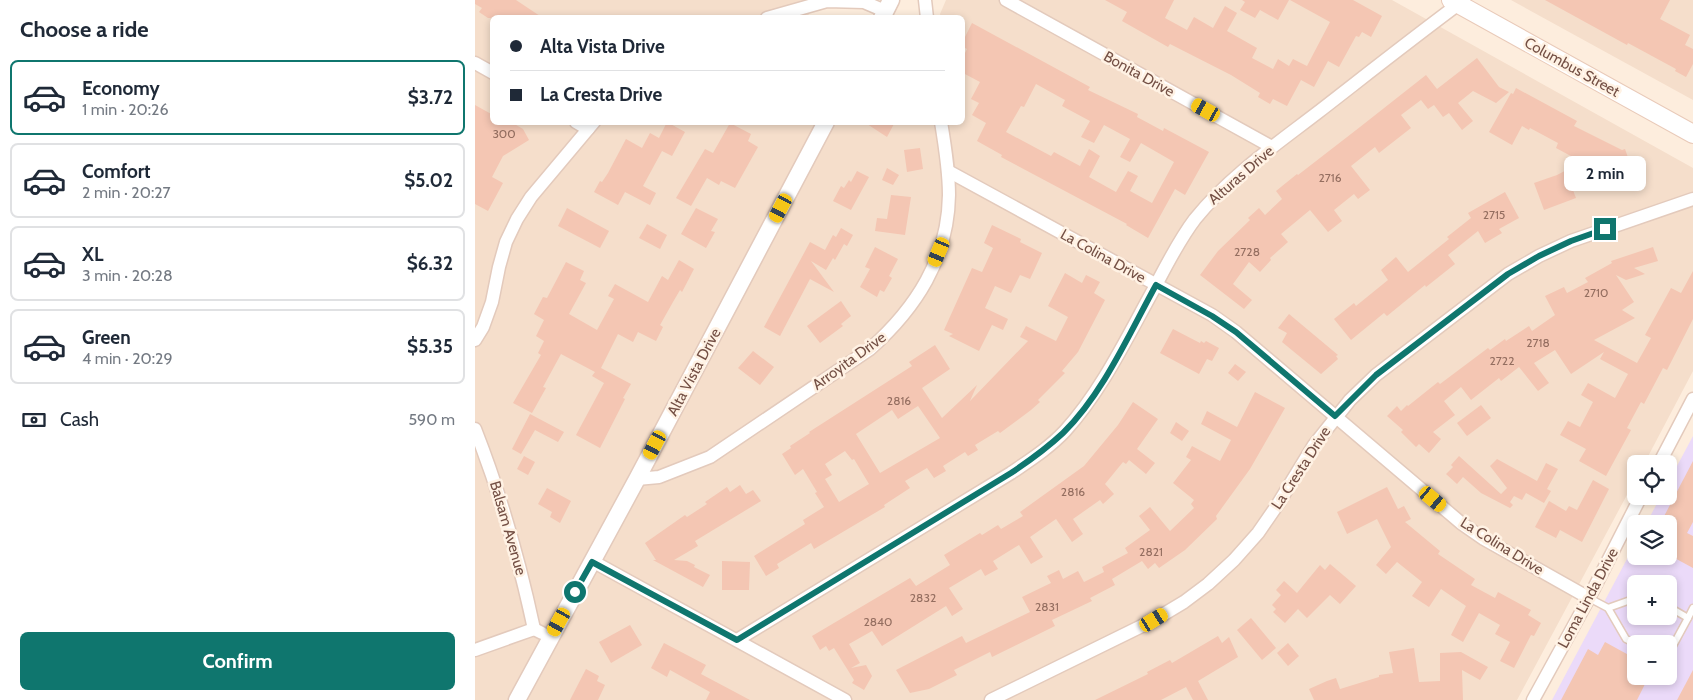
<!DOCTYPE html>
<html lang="en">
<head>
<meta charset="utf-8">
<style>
  body { margin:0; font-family:Cabin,sans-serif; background:#f6f6f7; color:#1f2937; height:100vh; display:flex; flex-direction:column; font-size:19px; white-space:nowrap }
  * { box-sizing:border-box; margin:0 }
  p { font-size:16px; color:#747a83 }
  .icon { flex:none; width:28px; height:28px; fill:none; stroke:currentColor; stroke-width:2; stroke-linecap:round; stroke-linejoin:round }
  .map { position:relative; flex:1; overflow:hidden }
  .side { display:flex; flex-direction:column; background:#fff; width:475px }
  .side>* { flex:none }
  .hud { position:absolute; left:15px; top:15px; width:475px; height:110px; border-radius:8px; box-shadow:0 2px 8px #0003; display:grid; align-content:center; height:110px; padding:0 20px; background:#fff }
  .buttons { position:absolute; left:1152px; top:455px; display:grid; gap:10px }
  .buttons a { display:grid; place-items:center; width:50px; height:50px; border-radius:8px; background:#fff; box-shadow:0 2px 8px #0003; font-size:25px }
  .end { position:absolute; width:22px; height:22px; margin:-11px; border:6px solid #0f766e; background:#fff; box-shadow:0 0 0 2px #fff }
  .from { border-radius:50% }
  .bubble { position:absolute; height:35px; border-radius:8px; background:#fff; box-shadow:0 2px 8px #0003; font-size:16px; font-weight:700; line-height:35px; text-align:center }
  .car { position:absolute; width:15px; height:30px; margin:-15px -8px; border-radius:6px; box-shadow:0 0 4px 1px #0007; background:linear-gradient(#f5c518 24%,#345 0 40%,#f5c518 0 76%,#345 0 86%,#f5c518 0) }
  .hud b { display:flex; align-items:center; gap:18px; height:48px; font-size:19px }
  .hud b+b { border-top:1px solid #e0e1e3 }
  .hud i { width:12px; height:12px; background:#1f2937 }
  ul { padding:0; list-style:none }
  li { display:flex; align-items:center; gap:15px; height:75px; margin:0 10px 8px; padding:0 10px; border:2px solid #e0e1e3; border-radius:8px }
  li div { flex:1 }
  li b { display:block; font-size:19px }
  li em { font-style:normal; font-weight:700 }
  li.selected { border-color:#0f766e }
  li>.icon { width:45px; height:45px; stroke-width:1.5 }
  h2 { padding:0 20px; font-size:22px; line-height:60px }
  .pay { display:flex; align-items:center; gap:12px; height:55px; padding:0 20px; font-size:19px }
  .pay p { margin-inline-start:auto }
  .cta { display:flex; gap:10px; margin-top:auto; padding:10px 20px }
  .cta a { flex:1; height:58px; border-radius:8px; background:#0f766e; color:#fff; font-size:20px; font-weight:700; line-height:58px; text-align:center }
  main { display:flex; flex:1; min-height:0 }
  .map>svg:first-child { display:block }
  .residential { fill:#f5decb }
  .education { fill:#ebdaf9; fill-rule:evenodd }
  .building { fill:#f4c6b3; fill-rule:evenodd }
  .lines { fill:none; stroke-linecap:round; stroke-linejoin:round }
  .service-casing { stroke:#e3cabc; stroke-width:9 }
  .minor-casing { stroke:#e3cabc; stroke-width:15 }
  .tertiary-casing { stroke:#e3cabc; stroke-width:19 }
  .secondary-casing { stroke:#e9cab9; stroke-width:20 }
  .service { stroke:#fff; stroke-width:6 }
  .minor { stroke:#fff; stroke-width:12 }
  .tertiary { stroke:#fff; stroke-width:16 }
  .secondary { stroke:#fff; stroke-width:18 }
  .route { stroke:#0f766e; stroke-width:6 }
  .labels { text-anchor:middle; stroke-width:5; stroke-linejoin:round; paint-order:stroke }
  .number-label { font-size:12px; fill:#946e60 }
  .street-label { font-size:15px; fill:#745045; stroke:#fff2e4 }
</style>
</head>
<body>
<main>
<section class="side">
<h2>Choose a ride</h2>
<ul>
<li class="selected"><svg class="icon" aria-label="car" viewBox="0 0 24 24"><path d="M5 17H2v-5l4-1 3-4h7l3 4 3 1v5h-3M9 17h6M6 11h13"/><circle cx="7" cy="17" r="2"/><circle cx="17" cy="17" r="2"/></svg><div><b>Economy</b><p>1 min · 20:26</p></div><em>$3.72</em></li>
<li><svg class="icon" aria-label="car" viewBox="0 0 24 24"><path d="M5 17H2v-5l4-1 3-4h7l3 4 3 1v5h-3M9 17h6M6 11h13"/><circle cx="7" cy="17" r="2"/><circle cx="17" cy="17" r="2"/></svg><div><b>Comfort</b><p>2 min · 20:27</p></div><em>$5.02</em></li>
<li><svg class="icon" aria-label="car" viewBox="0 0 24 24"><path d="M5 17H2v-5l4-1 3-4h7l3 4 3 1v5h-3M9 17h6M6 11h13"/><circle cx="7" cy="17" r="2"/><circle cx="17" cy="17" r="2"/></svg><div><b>XL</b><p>3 min · 20:28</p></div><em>$6.32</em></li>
<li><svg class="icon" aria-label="car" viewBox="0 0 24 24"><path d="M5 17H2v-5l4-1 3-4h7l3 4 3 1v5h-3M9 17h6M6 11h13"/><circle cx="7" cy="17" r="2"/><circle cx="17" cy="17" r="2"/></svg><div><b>Green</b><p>4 min · 20:29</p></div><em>$5.35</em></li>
</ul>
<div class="pay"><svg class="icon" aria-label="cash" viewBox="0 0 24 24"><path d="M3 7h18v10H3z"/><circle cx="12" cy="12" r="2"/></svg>Cash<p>590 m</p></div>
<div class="cta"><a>Confirm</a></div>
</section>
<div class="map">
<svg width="1218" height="700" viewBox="0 0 1218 700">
  <rect width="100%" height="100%" fill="#fdeddd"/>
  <!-- residential -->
  <g class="residential">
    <polygon points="0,0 332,0 334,17 18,18 18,122 488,122 488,18 466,17 465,14 471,0 917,0 1218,168 1218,371 1169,464 1161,464 1161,478 1042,700 0,700"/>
    <polygon points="1036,0 1218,0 1218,100"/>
  </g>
  <!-- education -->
  <path class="education" d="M1218,436V700H1077L1161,542V556H1194V524H1171L1186,496H1194V481ZM1161,584H1194V616H1161ZM1161,644H1194V676H1161Z"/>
  <!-- building -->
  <g class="building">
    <polygon points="0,0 41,0 68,18 13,18 4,12 7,8 0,4"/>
    <polygon points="630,0 699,0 690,18 712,30 719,17 738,28 750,6 762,13 752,31 782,48 777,58 798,69 803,59 814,66 818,59 832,66 855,22 815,0 878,0 907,16 896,37 887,32 884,37 881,36 864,67 853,61 839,87 826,80 812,106 798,99 795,104 783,97 785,93 756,75 695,44 693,47 647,21 652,12"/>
    <polygon points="767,0 814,0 803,20 785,10 780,18 765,10 770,2"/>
    <polygon points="1070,0 1195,0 1185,19 1215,35 1210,45 1218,49 1218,64 1211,77 1200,71 1201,69 1153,43 1152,45"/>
    <path d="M497,23L615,87L613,90L663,114L662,117L688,131L689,128L734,152L710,195L700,189L673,238L651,225L652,224L526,157L527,155L502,141L511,123L497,115L504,103L496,99L505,82L488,73V57L492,49L488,47V41ZM561,84L590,100L587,106L615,121L606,137L619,143L629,125L655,139L645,157L655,162L666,143L699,162L677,203L655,191L663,176L653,171L641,192L614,177L625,156L614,149L605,166L579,152L576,156L531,132L546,106L549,107Z"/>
    <polygon points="1002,58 1024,87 1034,92 1021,103 998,91 983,103 998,121 987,130 974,113 968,117 959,105 953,109 946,100 926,115 936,128 904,153 900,147 876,166 895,190 883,199 879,194 859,210 867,221 853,232 835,210 806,234 813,242 795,258 796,260 785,272 774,262 758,284 777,300 769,309 725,275 743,251 775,220 773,218 784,208 790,215 807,199 801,191 822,174 823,175 885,127 951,75 962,89"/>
    <polygon points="1041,88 1102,121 1099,126 1147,150 1150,149 1156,166 1161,164 1165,176 1125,191 1119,173 1096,185 1101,198 1069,210 1059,183 1082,175 1107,162 1081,148 1083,143 1055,128 1054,130 1047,126 1037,145 1014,132 1036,93 1038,94"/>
    <polygon points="0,105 18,115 18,122 36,122 48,129 54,140 28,156 17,177 28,183 13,211 0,204"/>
    <polygon points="192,122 210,132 197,156 187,151 168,186 181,193 175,205 150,192 143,205 119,192 125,181 127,182 133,173 151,139 167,148 175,133 184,138"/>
    <polygon points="389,122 420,122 412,137"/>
    <polygon points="255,123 276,134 273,141 283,147 260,188 246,181 244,185 232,178 216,206 201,198 230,149 238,153"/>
    <polygon points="445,148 448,169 432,172 429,150"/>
    <polygon points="412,168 424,175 418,185 407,180"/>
    <polygon points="382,171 394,177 376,210 358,201 366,186 369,188 374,180 376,182"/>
    <polygon points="1030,192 1044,218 1024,229 1027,233 1010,243 1003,231 973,255 980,264 951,287 950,285 912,316 909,313 876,340 859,319 879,303 881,306 913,280 906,270 921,257 933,272 974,239 972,237 996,218 993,213"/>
    <polygon points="416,195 436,197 430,235 400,231 402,218 412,219"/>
    <polygon points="92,208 134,231 125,248 83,226"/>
    <polygon points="221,208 243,219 236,231 240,232 231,248 206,234"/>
    <polygon points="172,224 192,235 185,249 164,238"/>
    <polygon points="517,225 546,239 545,242 567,253 555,279 545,275 536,293 520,286 510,308 533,319 528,330 517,325 504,351 474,336 478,334 469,330 497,268 507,272 518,248 509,243"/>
    <polygon points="366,228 378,235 372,246 369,244 360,260 358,258 351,270 336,261 359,292 335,279 305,336 289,327 335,242 350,250 358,235 361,237"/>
    <polygon points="400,247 423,259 414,276 417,278 409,292 405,290 402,297 385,287 395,269 390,267"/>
    <polygon points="1178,247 1183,261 1159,268 1170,274 1151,280 1141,275 1159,302 1147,310 1160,318 1119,340 1162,363 1176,338 1170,335 1196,288 1206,293 1218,271 1218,319 1192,370 1188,368 1169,404 1166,402 1152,428 1156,430 1131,476 1104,461 1111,449 1085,435 1093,421 1105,427 1118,402 1106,395 1113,383 1140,398 1153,374 1125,359 1129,352 1096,374 1080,350 1059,363 1074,383 1063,391 1044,367 1026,381 1024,378 996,400 986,387 969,401 980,415 958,432 966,439 954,453 944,444 941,447 926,432 928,430 912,416 922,406 926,411 932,405 933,406 963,382 965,384 1013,348 1015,350 1030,339 1031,341 1054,326 1057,331 1080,315 1070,296 1089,287 1092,293 1113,282 1110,278 1137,263 1136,261"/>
    <polygon points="204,260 219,269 207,292 205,290 198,302 185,325 188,327 181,341 163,332 158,342 143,334 126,368 156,384 148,398 150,399 125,448 101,435 129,383 117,376 120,372 86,354 68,387 71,388 57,413 38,403 66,355 63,353 69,341 61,336 69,320 59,314 68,297 72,298 91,262 109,271 105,280 111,283 94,314 122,330 139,299 133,296 140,284 173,302 187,276 193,280"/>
    <path d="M590,273L607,283L611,275L625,282L619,293L630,300L603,352L587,371L590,373L563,400L565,402L556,410L525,433L523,431L500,445L503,450L493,456L490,452L468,466L471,471L459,478L452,468L430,481L435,488L409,505L410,507L339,549L336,543L302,564L304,568L291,576L279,556L330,524L328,520L349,507L340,493L342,492L328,469L320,475L307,454L316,448L315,446L335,433L334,432L437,366L434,362L460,345L475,369L447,388L467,418L502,385L495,401L553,341L545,337L551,326L581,341L593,317L573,306ZM443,406L465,438L405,473L381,434L417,410L423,419ZM370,451L377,460L379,459L394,484L364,502L350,479L357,475L350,464Z"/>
    <polygon points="366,301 376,316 366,324 368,326 345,343 332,326"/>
    <polygon points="814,314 863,355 861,356 863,359 846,374 807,342 812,333 803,328"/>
    <polygon points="698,329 725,343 726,341 729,343 731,341 744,348 737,361 732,359 724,374 685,353"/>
    <polygon points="278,351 299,367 285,385 263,368"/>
    <polygon points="760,364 771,372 763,381 753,373"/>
    <polygon points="780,392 810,408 775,469 741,516 742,519 710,550 684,568 680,563 673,569 667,561 637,579 640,585 615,598 617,601 577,620 580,626 517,657 515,652 479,670 482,675 454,689 435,693 421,670 487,636 491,643 555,612 547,597 576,583 572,576 584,570 588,579 603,571 609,582 629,572 627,567 653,553 650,548 675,530 664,516 675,507 695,531 719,508 716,504 719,500 698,483 716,460 711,457 717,446 745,461 756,440 726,424 732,411 762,427"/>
    <polygon points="658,402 683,419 662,449 680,463 671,474 654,460 651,464 648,462 630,484 639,494 628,504 625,500 598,519 608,534 597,542 581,519 555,537 568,557 556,564 544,545 518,561 523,569 510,576 506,569 474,588 488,609 477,616 471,606 407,646 397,631 374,644 385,663 376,668 391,665 397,676 389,690 377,683 379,680 359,648 354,651 351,646 345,650 337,636 435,578 441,586 475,565 469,555 505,533 507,535 523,525 526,529 548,516 545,512 609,466 643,425"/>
    <polygon points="1006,405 1016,418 992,436 982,423"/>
    <polygon points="55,414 89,432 83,442 60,430 46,454 37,449"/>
    <polygon points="701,422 714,431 707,441 695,433"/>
    <polygon points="49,456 60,462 53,475 42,469"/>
    <polygon points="984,456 1026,494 1032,488 1015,466 1022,459 1062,481 1071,463 1083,469 1072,489 1076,491 1069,503 1051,493 1047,500 1039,496 1035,502 1038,505 1035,508 1006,493 988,477 982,484 971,474 978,467 976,465"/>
    <polygon points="1218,461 1218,522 1212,533 1218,536 1218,568 1194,555 1194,524 1185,524"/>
    <polygon points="1118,480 1134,489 1107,542 1085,530 1081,538 1060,527 1074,501 1091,511 1094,506 1102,510"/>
    <polygon points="265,485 271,494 278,490 286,501 220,541 223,546 199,560 212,561 220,565 219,567 235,575 228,587 178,560 181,560 170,543 210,515 212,517 232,504 230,502 252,487 255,492"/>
    <polygon points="912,487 923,509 929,506 936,519 930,522 965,551 963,554 1000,579 996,585 1020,598 1023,592 1056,610 1053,615 1066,623 1059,636 1056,635 1039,668 1025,661 1035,642 1020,634 1025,625 1004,613 988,642 976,635 991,606 966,589 954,607 937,596 947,582 922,562 911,574 901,565 916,547 902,519 872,534 862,512"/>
    <polygon points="72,488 96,501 85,523 75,517 77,512 63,504"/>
    <polygon points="247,561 275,562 274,590 247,590"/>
    <polygon points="855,564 881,586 865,604 855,595 832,618 823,609 810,623 798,612 801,609 797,605 806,595 801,590 809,581 822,593 845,565 850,570"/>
    <polygon points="776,618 801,648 787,660 762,630"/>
    <polygon points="155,625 167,645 136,663 124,642"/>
    <polygon points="743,636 747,643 754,637 763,657 723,681 733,700 718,700 711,687 686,700 620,700 673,674 672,672 695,660 697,663"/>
    <polygon points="1130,642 1161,659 1161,676 1174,676 1162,700 1086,700 1113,649 1123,655"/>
    <polygon points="189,643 231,665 226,674 275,700 231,700 235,692 195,670 192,677 176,668"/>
    <polygon points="813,643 824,656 813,666 802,653"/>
    <polygon points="939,648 944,682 965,681 965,653 986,652 1013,667 1005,680 987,670 988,700 839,700 834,689 852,681 861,678 865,689 904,677 904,675 918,673 914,652"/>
    <polygon points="111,669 124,676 122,681 130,685 123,700 95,700"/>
    <polygon points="1218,670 1218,700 1202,700"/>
  </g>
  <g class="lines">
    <defs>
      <g id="service">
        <polyline points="1114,598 1133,608 1151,639 1161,644"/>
        <polyline points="1194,607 1213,618 1194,653"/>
        <polyline points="1133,608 1161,598"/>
        <polyline points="1213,618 1218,608"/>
      </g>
      <g id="minor">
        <polyline points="450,0 452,18"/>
        <polyline points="531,0 797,147"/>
        <polyline points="292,18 352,1 389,2 410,11"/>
        <polyline points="0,63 18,73"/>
        <polyline points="101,122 113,129"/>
        <polyline points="473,171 737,315 761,332 986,523 1009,539 1114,598"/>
        <polyline points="0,340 8,327 17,302 24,267 31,242 42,219 56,197 119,122"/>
        <path d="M0,429C26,495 44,559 59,629"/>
        <polyline points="1184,464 1218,399"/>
        <path d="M162,479L184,477L235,457L395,349C441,308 473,259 474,195C474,170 470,146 466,122"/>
        <polyline points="117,561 370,700"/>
        <path d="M262,640L536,473C555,460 574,448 590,431C628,389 652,337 680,287C692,264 704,240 720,219C754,177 799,146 842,113C891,75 939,37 989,0"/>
        <polyline points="0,650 59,629 67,633"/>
        <polyline points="516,700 679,620 709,602 733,584 759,560 783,533 803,504 839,445 875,400 901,375 1033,274 1064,256 1096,241 1218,199"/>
        <polyline points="1058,700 1114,598 1166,496"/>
      </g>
      <g id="tertiary">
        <polyline points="407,18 416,0"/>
        <polyline points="42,700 162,479 351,122"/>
      </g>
      <polyline id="secondary" points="976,0 1218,134"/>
    </defs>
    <!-- service casing -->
    <use href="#service" class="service-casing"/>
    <!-- minor casing -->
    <use href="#minor" class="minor-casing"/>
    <!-- tertiary casing -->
    <use href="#tertiary" class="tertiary-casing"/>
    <!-- secondary casing -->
    <use href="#secondary" class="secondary-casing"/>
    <!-- service -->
    <use href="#service" class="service"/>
    <!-- minor -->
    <use href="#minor" class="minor"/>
    <!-- tertiary -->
    <use href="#tertiary" class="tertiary"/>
    <!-- secondary -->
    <use href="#secondary" class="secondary"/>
  </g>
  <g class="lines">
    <!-- route -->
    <path class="route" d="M100,592L117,562L262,640L536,473C554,461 572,448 588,433C628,394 654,334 681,285L737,316L761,332L860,416L901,375L1033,274L1064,256L1096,241L1130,229"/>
  </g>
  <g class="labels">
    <!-- number labels -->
    <g class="number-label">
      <text x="29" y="138">300</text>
      <text x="855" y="182">2716</text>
      <text x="1019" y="219">2715</text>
      <text x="772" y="256">2728</text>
      <text x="1121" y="297">2710</text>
      <text x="1063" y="347">2718</text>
      <text x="1027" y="365">2722</text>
      <text x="424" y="405">2816</text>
      <text x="598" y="496">2816</text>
      <text x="676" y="556">2821</text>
      <text x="448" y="602">2832</text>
      <text x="572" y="611">2831</text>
      <text x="403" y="626">2840</text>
    </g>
    <!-- street labels -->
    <g class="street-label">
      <text transform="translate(1097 67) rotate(29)" y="5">Columbus Street</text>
      <text transform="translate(664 74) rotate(29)" y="5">Bonita Drive</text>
      <text transform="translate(766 175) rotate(-41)" y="5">Alturas Drive</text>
      <text transform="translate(628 256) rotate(29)" y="5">La Colina Drive</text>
      <text transform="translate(374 361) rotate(-36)" y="5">Arroyita Drive</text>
      <text transform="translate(219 372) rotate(-62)" y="5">Alta Vista Drive</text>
      <text transform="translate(826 468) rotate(-57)" y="5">La Cresta Drive</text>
      <text transform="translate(33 528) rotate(74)" y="5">Balsam Avenue</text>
      <text transform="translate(1027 546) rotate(32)" y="5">La Colina Drive</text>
      <text transform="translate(1113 598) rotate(-62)" y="5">Loma Linda Drive</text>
    </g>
  </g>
</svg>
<div class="buttons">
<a><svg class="icon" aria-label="locate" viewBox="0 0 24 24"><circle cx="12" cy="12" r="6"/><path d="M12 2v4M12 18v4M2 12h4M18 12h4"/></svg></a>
<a><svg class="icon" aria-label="layers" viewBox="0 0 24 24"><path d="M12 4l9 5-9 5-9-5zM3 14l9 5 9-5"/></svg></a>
<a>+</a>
<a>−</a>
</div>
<i class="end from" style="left:100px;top:592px"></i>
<i class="end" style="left:1130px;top:229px"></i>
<div class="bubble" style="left:1089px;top:156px;width:82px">2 min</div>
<i class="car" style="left:731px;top:110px;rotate:299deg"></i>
<i class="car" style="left:306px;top:208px;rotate:208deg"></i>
<i class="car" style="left:464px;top:252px;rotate:203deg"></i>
<i class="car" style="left:180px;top:445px;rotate:208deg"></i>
<i class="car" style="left:958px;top:499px;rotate:130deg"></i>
<i class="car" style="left:679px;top:620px;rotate:59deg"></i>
<i class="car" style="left:84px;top:622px;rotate:209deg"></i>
<div class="hud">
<b><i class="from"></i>Alta Vista Drive</b>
<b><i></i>La Cresta Drive</b>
</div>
</div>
</main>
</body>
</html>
